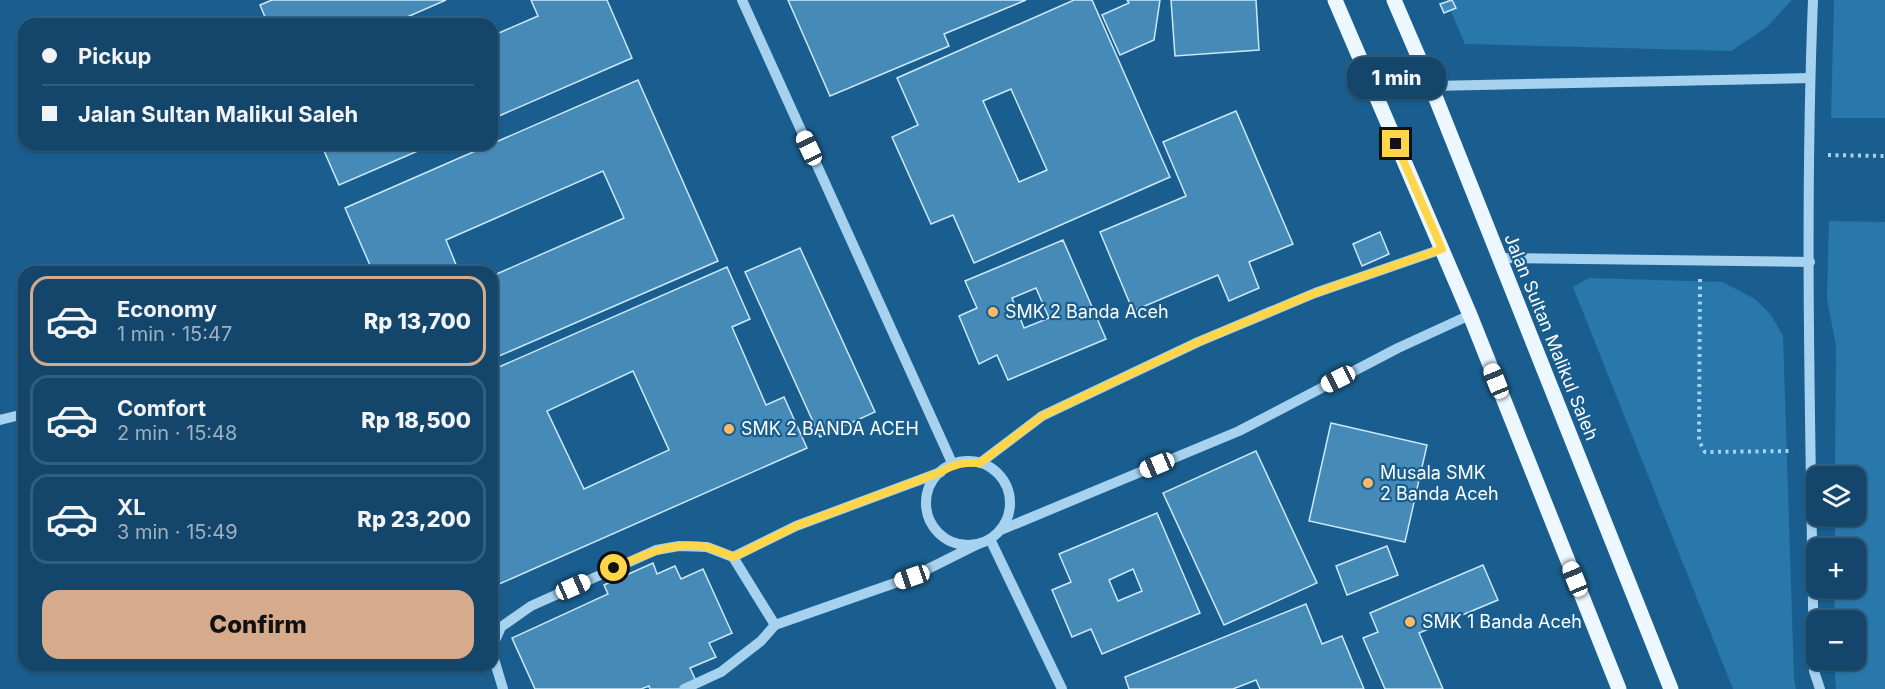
<!DOCTYPE html>
<html lang="en">
<head>
<meta charset="utf-8">
<style>
  body { margin:0; font-family:Inter,sans-serif; background:#205072; color:#f1f3f6; height:100vh; display:flex; flex-direction:column; font-size:22px; white-space:nowrap }
  * { box-sizing:border-box; margin:0 }
  p { font-size:20px; color:#9db1c1 }
  .icon { flex:none; width:33px; height:33px; fill:none; stroke:currentColor; stroke-width:2; stroke-linecap:round; stroke-linejoin:round }
  .map { position:relative; flex:1; overflow:hidden }
  .drawer { position:absolute; left:18px; top:266px; width:480px; height:405px; display:flex; flex-direction:column; background:#13466a; border-radius:18px; box-shadow:0 2px 4px #0004,0 0 0 2px #325e7e }
  .drawer>* { flex:none }
  .guide { position:absolute; left:18px; top:18px; width:480px; height:132px; border-radius:18px; box-shadow:0 2px 4px #0004,0 0 0 2px #325e7e; display:grid; align-content:center; height:132px; padding:0 24px; background:#13466a }
  .buttons { position:absolute; left:1806px; top:466px; display:grid; gap:12px }
  .buttons a { display:grid; place-items:center; width:60px; height:60px; border-radius:12px; background:#13466a; box-shadow:0 2px 4px #0004,0 0 0 2px #325e7e; font-size:30px }
  .end { position:absolute; width:27px; height:27px; margin:-14px; border:8px solid #ffd54a; background:#111; box-shadow:0 0 0 3px #111 }
  .from { border-radius:50% }
  .bubble { position:absolute; height:42px; border-radius:18px; background:#13466a; box-shadow:0 2px 4px #0004,0 0 0 2px #325e7e; font-size:20px; font-weight:800; line-height:42px; text-align:center }
  .car { position:absolute; width:18px; height:36px; margin:-18px -9px; border-radius:8px; box-shadow:0 0 4px 2px #0007; background:linear-gradient(#fff 24%,#345 0 40%,#fff 0 76%,#345 0 86%,#fff 0) }
  .guide b { display:flex; align-items:center; gap:21px; height:57px; font-size:22px }
  .guide b+b { border-top:2px solid #325e7e }
  .guide i { width:15px; height:15px; background:#f1f3f6 }
  ul { padding:10px 0 0; list-style:none }
  li { display:flex; align-items:center; gap:18px; height:90px; margin:0 12px 9px; padding:0 12px; border:3px solid #325e7e; border-radius:18px }
  li div { flex:1 }
  li b { display:block; font-size:22px }
  li em { font-style:normal; font-weight:800 }
  li.active { border-color:#d6ab8b }
  li>.icon { width:54px; height:54px; stroke-width:1.5 }
  .cta { display:flex; gap:12px; margin-top:auto; padding:12px 24px }
  .cta a { flex:1; height:69px; border-radius:18px; background:#d6ab8b; color:#111; font-size:24px; font-weight:800; line-height:69px; text-align:center }
  .map>svg:first-child { display:block }
  .green { fill:#2978ab }
  .building { fill:#468bb8; stroke:#cce8fa; stroke-width:1.5; fill-rule:evenodd }
  .lines { fill:none; stroke-linecap:round; stroke-linejoin:round }
  .path { stroke:#a6d2ef; stroke-width:4; stroke-dasharray:3 4.5; stroke-linecap:butt }
  .minor { stroke:#a6d2ef; stroke-width:10 }
  .major { stroke:#edf7ff; stroke-width:15 }
  .route { stroke:#ffd54a; stroke-width:8 }
  .poi-dot { fill:#ffba63; stroke:#195e8e; stroke-width:2 }
  .labels { text-anchor:middle; stroke-width:4.5; stroke-linejoin:round; paint-order:stroke }
  .poi-label { font-size:18px; fill:#fff; stroke:#195e8e; text-anchor:start }
  .street-label { font-size:18px; fill:#fff; stroke:#195e8e }
</style>
</head>
<body>
<div class="map">
<svg width="1885" height="689" viewBox="0 0 1885 689">
  <rect width="100%" height="100%" fill="#195e8e"/>
  <!-- green -->
  <g class="green">
    <polygon points="1446,0 1792,0 1767,27 1731,51 1465,44"/>
    <polygon points="1834,0 1885,0 1885,118 1831,118"/>
    <polygon points="1829,221 1885,222 1885,689 1836,689 1834,660 1856,660 1856,621 1834,621 1835,588 1856,588 1856,549 1835,549 1835,516 1856,516 1856,477 1835,477 1836,346 1827,299"/>
    <polygon points="1589,278 1722,282 1755,299 1771,315 1783,336 1794,679 1796,689 1733,689 1573,287"/>
  </g>
  <!-- building -->
  <g class="building">
    <polygon points="272,0 446,0 391,24 268,24 260,5"/>
    <polygon points="531,0 607,0 632,58 492,119 492,36 538,16"/>
    <polygon points="788,0 1026,0 944,34 949,46 830,96"/>
    <path d="M1074,0H1092L1170,177L974,263L953,215L931,224L892,137L918,125L897,78ZM1011,89L1047,170L1019,182L983,101Z"/>
    <polygon points="1127,0 1160,0 1154,40 1120,55 1102,15 1129,3"/>
    <polygon points="1171,0 1256,0 1259,50 1175,56"/>
    <polygon points="1452,0 1456,8 1444,13 1440,4"/>
    <polygon points="638,80 718,261 492,359 492,276 624,218 603,171 446,240 459,272 373,272 345,208"/>
    <polygon points="1236,111 1293,244 1249,262 1259,288 1229,301 1218,275 1133,311 1100,232 1186,196 1163,142"/>
    <polygon points="321,144 434,144 339,185"/>
    <polygon points="1380,232 1389,254 1362,266 1353,244"/>
    <path d="M1063,240L1106,339L1008,380L997,355L979,364L959,316L977,308L965,281ZM1036,288L1049,318L1024,328L1012,298Z"/>
    <polygon points="800,248 875,412 820,437 745,272"/>
    <path d="M727,267L750,319L732,327L766,405L784,397L807,448L497,585L492,572V370ZM633,371L669,450L584,489L547,411Z"/>
    <polygon points="1331,423 1427,445 1405,542 1309,521"/>
    <polygon points="1256,451 1317,583 1224,625 1163,493"/>
    <path d="M1157,513L1200,613L1102,654L1091,629L1072,637L1052,590L1071,582L1059,554ZM1133,569L1142,591L1118,601L1109,580Z"/>
    <polygon points="1387,546 1398,575 1347,595 1336,566"/>
    <polygon points="653,563 657,574 675,566 681,579 703,569 732,633 709,643 716,657 690,668 696,681 679,689 650,689 649,686 641,689 535,689 512,638 608,594 604,585"/>
    <polygon points="1483,565 1498,600 1419,633 1443,689 1385,689 1363,638 1378,632 1370,613"/>
    <polygon points="1306,604 1322,644 1342,636 1364,689 1260,689 1256,680 1233,689 1129,689 1125,677"/>
  </g>
  <g class="lines">
    <!-- path -->
    <g class="path">
      <polyline points="1828,155 1885,156"/>
      <polyline points="1700,279 1699,441 1705,452 1793,451"/>
    </g>
    <!-- minor -->
    <g class="minor">
      <polyline points="742,0 953,465"/>
      <path d="M1813,0C1804,223 1811,448 1814,671L1820,689"/>
      <polyline points="1431,86 1810,78"/>
      <polyline points="1499,258 1810,262"/>
      <polyline points="0,420 24,414"/>
      <circle cx="968" cy="503" r="42"/>
      <polyline points="980,463 1042,416 1198,342 1315,293 1442,249"/>
      <polyline points="941,472 796,526 733,557 775,625 912,577 978,544"/>
      <polyline points="1001,530 1239,431 1398,348 1470,315"/>
      <polyline points="990,539 1062,689"/>
      <polyline points="503,689 494,659 494,643 501,627 531,606 656,550 679,546 707,547 733,557"/>
      <polyline points="684,689 721,672 761,641 775,625"/>
    </g>
    <!-- major -->
    <g class="major">
      <polyline points="1335,0 1470,315 1619,689"/>
      <polyline points="1394,0 1431,86 1671,689"/>
    </g>
  </g>
  <g class="lines">
    <!-- route -->
    <path class="route" d="M614,568C644,555 672,541 706,547C715,549 725,554 734,557L796,526L941,472C954,464 964,462 980,463L1042,416L1198,342L1315,293L1442,249L1396,144"/>
  </g>
  <!-- markers -->
  <g class="poi-dot">
    <circle cx="993" cy="312" r="6"/>
    <circle cx="729" cy="429" r="6"/>
    <circle cx="1368" cy="483" r="6"/>
    <circle cx="1410" cy="622" r="6"/>
  </g>
  <g class="labels">
    <!-- poi labels -->
    <g class="poi-label">
      <text x="1005" y="318">SMK 2 Banda Aceh</text>
      <text x="741" y="435">SMK 2 BANDA ACEH</text>
      <text x="1380" y="479">Musala SMK<tspan x="1380" dy="21">2 Banda Aceh</tspan></text>
      <text x="1422" y="628">SMK 1 Banda Aceh</text>
    </g>
    <!-- street labels -->
    <g class="street-label">
      <text transform="translate(1551 337) rotate(68)" y="6">Jalan Sultan Malikul Saleh</text>
    </g>
  </g>
</svg>
<div class="buttons">
<a><svg class="icon" aria-label="layers" viewBox="0 0 24 24"><path d="M12 4l9 5-9 5-9-5zM3 14l9 5 9-5"/></svg></a>
<a>+</a>
<a>−</a>
</div>
<i class="end from" style="left:614px;top:568px"></i>
<i class="end" style="left:1396px;top:144px"></i>
<div class="bubble" style="left:1347px;top:57px;width:99px">1 min</div>
<i class="car" style="left:809px;top:148px;rotate:335deg"></i>
<i class="car" style="left:1338px;top:379px;rotate:243deg"></i>
<i class="car" style="left:1496px;top:381px;rotate:338deg"></i>
<i class="car" style="left:1157px;top:465px;rotate:247deg"></i>
<i class="car" style="left:912px;top:577px;rotate:251deg"></i>
<i class="car" style="left:1575px;top:579px;rotate:338deg"></i>
<i class="car" style="left:573px;top:587px;rotate:66deg"></i>
<div class="guide">
<b><i class="from"></i>Pickup</b>
<b><i></i>Jalan Sultan Malikul Saleh</b>
</div>
<section class="drawer">
<ul>
<li class="active"><svg class="icon" aria-label="car" viewBox="0 0 24 24"><path d="M5 17H2v-5l4-1 3-4h7l3 4 3 1v5h-3M9 17h6M6 11h13"/><circle cx="7" cy="17" r="2"/><circle cx="17" cy="17" r="2"/></svg><div><b>Economy</b><p>1 min · 15:47</p></div><em>Rp 13,700</em></li>
<li><svg class="icon" aria-label="car" viewBox="0 0 24 24"><path d="M5 17H2v-5l4-1 3-4h7l3 4 3 1v5h-3M9 17h6M6 11h13"/><circle cx="7" cy="17" r="2"/><circle cx="17" cy="17" r="2"/></svg><div><b>Comfort</b><p>2 min · 15:48</p></div><em>Rp 18,500</em></li>
<li><svg class="icon" aria-label="car" viewBox="0 0 24 24"><path d="M5 17H2v-5l4-1 3-4h7l3 4 3 1v5h-3M9 17h6M6 11h13"/><circle cx="7" cy="17" r="2"/><circle cx="17" cy="17" r="2"/></svg><div><b>XL</b><p>3 min · 15:49</p></div><em>Rp 23,200</em></li>
</ul>
<div class="cta"><a>Confirm</a></div>
</section>
</div>
</body>
</html>
